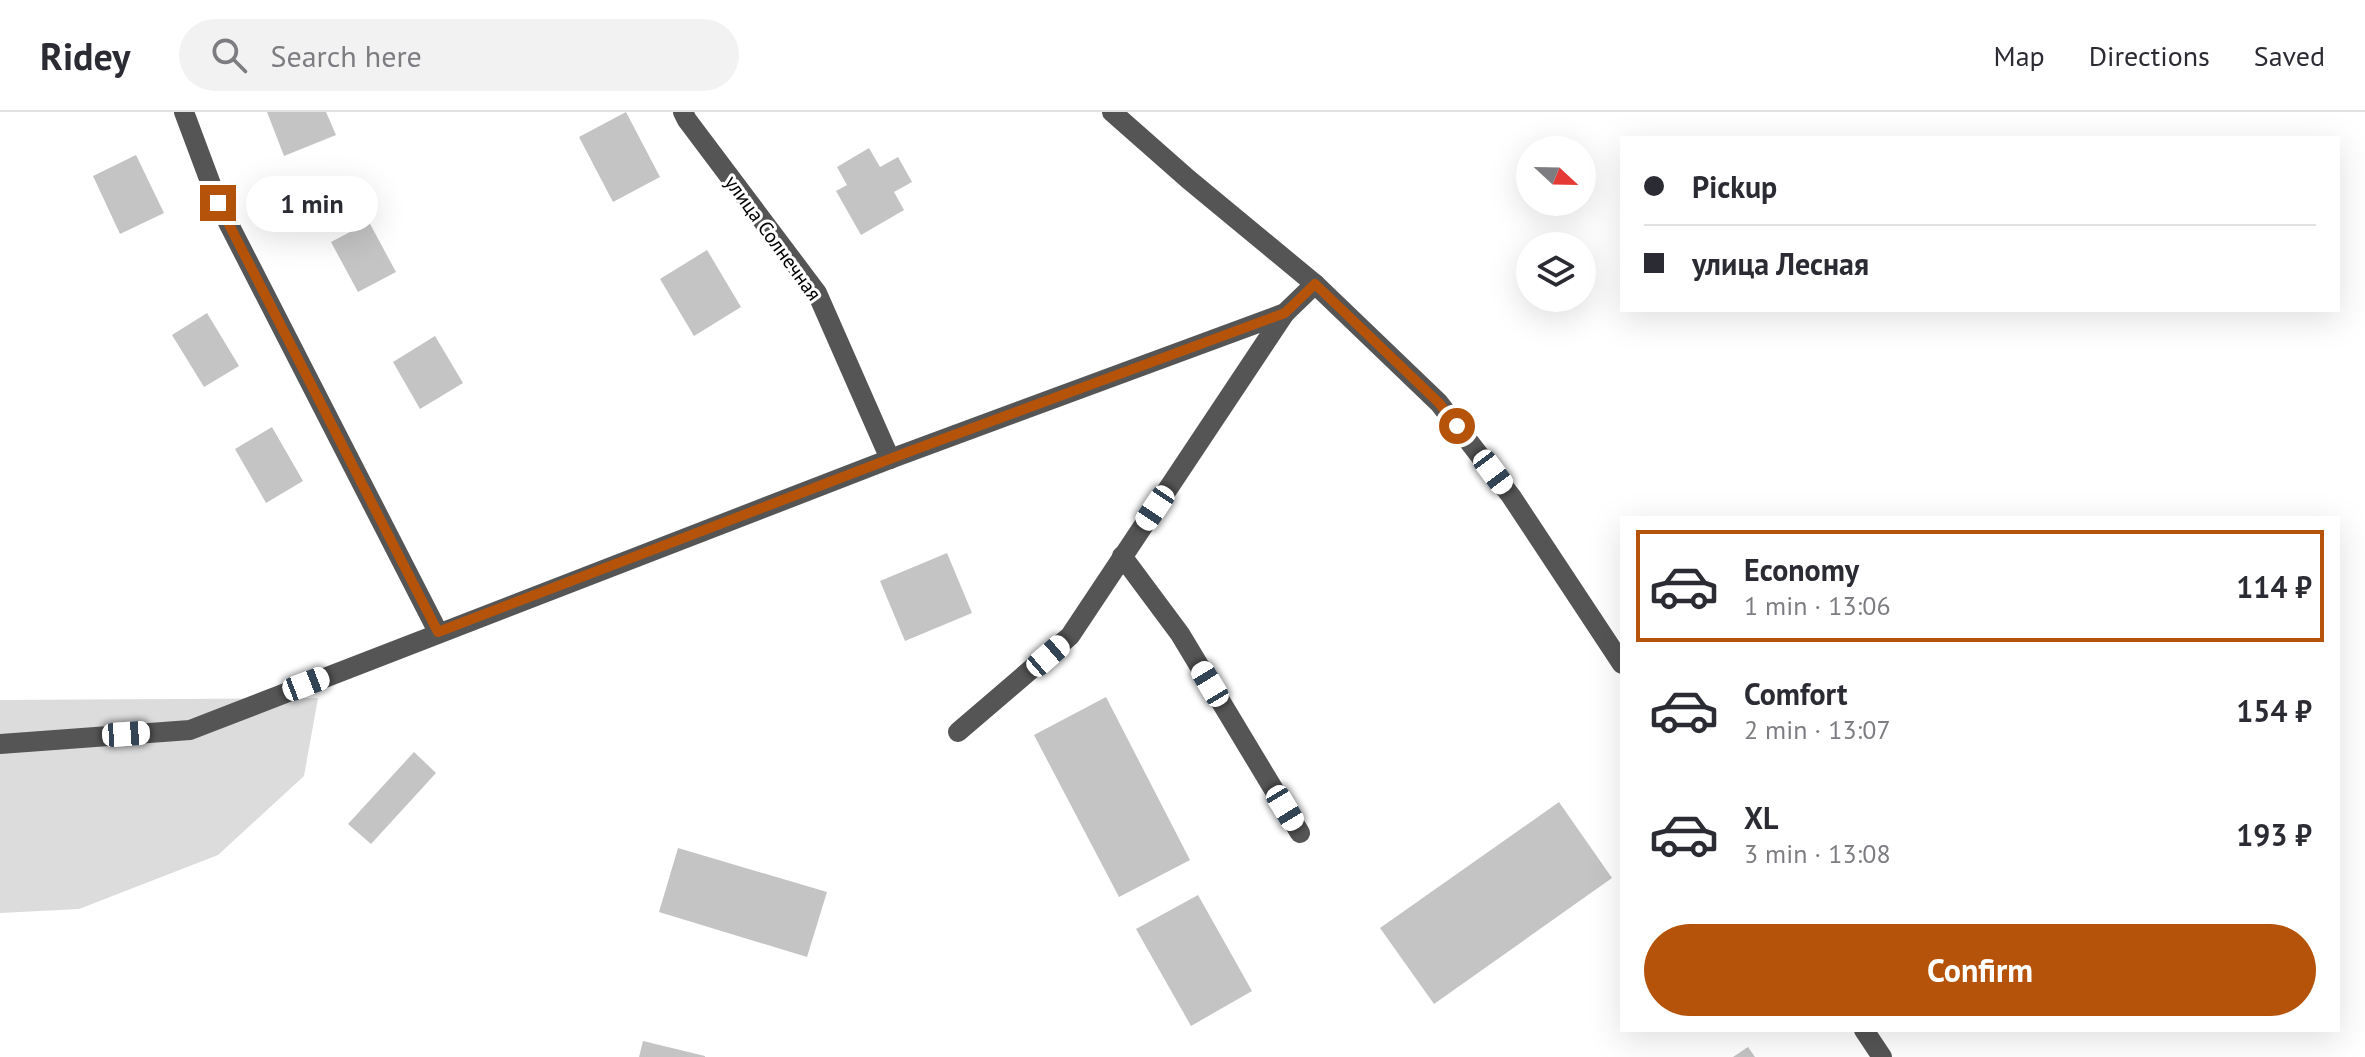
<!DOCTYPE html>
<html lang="en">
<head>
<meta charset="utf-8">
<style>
  body { margin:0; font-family:"PT Sans",sans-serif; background:#f2f2f3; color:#2b2b33; height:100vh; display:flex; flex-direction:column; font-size:30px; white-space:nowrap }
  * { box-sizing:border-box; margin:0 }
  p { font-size:26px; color:#7c7c81 }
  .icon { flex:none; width:44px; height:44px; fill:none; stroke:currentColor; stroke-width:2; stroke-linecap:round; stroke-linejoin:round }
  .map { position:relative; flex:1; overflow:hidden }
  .drawer { position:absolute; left:1620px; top:404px; width:720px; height:516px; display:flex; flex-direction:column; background:#fff; border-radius:0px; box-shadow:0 8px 32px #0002 }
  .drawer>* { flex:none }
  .banner { position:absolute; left:1620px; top:24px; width:720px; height:176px; border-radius:0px; box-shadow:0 8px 32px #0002; display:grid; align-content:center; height:176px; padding:0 24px; background:#fff }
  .needle { width:52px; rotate:112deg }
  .fabs { position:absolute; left:1516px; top:24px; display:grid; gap:16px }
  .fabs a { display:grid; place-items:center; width:80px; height:80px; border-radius:50%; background:#fff; box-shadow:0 8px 32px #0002; font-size:40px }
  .end { position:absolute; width:36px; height:36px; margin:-18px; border:10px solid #b45309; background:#fff; box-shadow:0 0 0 4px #fff }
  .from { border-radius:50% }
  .bubble { position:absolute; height:56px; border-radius:28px; background:#fff; box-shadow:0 8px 32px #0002; font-size:26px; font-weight:700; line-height:56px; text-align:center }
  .car { position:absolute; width:24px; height:48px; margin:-24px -12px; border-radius:10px; box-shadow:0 0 6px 2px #0007; background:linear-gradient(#fff 24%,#345 0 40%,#fff 0 76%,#345 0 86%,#fff 0) }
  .banner b { display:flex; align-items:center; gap:28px; height:76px; font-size:30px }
  .banner b+b { border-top:2px solid #e1e1e2 }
  .banner i { width:20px; height:20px; background:#2b2b33 }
  ul { padding:14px 0 0; list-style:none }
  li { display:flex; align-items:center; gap:24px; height:112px; margin:0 16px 12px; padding:0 8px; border:4px solid transparent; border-radius:0px }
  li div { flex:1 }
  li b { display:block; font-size:30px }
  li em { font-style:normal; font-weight:700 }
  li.on { border-color:#b45309 }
  li>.icon { width:72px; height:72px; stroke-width:1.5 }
  .cta { display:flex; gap:16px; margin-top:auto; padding:16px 24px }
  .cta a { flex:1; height:92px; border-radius:48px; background:#b45309; color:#fff; font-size:32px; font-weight:700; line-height:92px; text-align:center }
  header { display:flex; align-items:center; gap:48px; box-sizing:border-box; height:112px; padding:0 40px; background:#fff; border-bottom:2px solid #e1e1e2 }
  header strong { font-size:38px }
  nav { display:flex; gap:44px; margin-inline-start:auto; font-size:28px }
  .search { width:560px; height:72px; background:#f2f2f3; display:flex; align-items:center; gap:20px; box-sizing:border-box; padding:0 28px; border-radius:44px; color:#7c7c81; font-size:30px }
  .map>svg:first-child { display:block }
  .green { fill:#dcdcdc }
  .building { fill:#c4c4c4 }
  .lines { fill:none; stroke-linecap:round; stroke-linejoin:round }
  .minor { stroke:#555; stroke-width:20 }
  .route { stroke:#b45309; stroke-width:10 }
  .labels { text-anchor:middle; stroke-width:6; stroke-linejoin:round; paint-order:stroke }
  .street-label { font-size:20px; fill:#000; stroke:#fff }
</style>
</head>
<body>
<header>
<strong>Ridey</strong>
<div class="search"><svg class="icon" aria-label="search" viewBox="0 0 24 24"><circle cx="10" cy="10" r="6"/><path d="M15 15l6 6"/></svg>Search here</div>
<nav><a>Map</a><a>Directions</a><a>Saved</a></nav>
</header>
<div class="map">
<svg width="2365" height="945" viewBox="0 0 2365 945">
  <rect width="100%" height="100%" fill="#fff"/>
  <!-- green -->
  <polygon class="green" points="318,586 304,664 218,743 79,797 0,801 0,588"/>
  <!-- building -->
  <g class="building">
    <polygon points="267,0 326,0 336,23 284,44"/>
    <polygon points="626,0 660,65 613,90 579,25"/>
    <polygon points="869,36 880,55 898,45 912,70 894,80 904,98 861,123 836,79 847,73 837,55"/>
    <polygon points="136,43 164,101 120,122 93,64"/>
    <polygon points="369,110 396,160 358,180 331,130"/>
    <polygon points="707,138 741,195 694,224 660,167"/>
    <polygon points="207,201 239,254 204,275 172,223"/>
    <polygon points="435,224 463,271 420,297 393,250"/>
    <polygon points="272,315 303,369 266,391 235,337"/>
    <polygon points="947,441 972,501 905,529 880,469"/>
    <polygon points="1106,585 1190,748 1119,785 1034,623"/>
    <polygon points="414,640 436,661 371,732 348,712"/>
    <polygon points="1559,690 1612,766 1434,892 1380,816"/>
    <polygon points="678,736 827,780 807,845 659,800"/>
    <polygon points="1198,783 1252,879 1191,914 1136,817"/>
    <polygon points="643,929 705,944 705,945 639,945"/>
    <polygon points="1748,935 1755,945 1733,945"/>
  </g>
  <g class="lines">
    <!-- minor -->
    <g class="minor">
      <polyline points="184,0 218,91 438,520"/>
      <polyline points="683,0 687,8 817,181 890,347"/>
      <polyline points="1112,0 1188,67 1315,172 1439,291 1511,384 1622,552"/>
      <polyline points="1122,444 1180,522 1300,721"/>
      <polyline points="958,620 1070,524 1285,201"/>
      <polyline points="0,632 190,618 890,347 1285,201 1315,172"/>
      <polyline points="1864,918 1882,945"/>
    </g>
  </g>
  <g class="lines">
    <!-- route -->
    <polyline class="route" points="218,91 438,520 916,337 1285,201 1315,172 1439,291 1457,314"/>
  </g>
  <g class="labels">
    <!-- street labels -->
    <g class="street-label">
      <text transform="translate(773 126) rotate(54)" y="7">улица Солнечная</text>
    </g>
  </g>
</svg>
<div class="fabs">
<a><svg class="needle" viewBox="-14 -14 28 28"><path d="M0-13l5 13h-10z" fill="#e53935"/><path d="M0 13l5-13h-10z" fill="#7c7c81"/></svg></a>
<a><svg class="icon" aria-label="layers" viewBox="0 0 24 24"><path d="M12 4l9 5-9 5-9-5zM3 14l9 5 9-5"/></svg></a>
</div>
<i class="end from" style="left:1457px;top:314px"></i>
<i class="end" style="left:218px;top:91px"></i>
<div class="bubble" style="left:246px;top:64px;width:132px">1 min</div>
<i class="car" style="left:1493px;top:360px;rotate:143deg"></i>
<i class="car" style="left:1155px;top:396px;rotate:214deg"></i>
<i class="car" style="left:1048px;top:544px;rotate:49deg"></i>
<i class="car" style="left:306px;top:572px;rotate:69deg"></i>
<i class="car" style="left:1210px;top:572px;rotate:329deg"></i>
<i class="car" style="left:126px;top:622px;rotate:86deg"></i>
<i class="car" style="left:1285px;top:696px;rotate:149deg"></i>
<div class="banner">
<b><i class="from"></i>Pickup</b>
<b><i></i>улица Лесная</b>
</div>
<section class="drawer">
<ul>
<li class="on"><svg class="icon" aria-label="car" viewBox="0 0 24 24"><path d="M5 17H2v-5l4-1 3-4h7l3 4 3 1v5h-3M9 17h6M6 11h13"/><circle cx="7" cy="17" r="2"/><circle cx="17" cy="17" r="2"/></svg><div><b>Economy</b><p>1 min · 13:06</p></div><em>114 ₽</em></li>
<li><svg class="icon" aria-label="car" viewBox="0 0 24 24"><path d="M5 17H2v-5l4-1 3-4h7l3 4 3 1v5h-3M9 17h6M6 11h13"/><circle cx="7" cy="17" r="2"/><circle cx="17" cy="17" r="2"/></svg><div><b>Comfort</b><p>2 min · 13:07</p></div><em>154 ₽</em></li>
<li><svg class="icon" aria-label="car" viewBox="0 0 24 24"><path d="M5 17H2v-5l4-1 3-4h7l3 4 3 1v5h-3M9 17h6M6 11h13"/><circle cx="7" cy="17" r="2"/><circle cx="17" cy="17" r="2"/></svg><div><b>XL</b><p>3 min · 13:08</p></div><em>193 ₽</em></li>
</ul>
<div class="cta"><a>Confirm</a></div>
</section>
</div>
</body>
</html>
